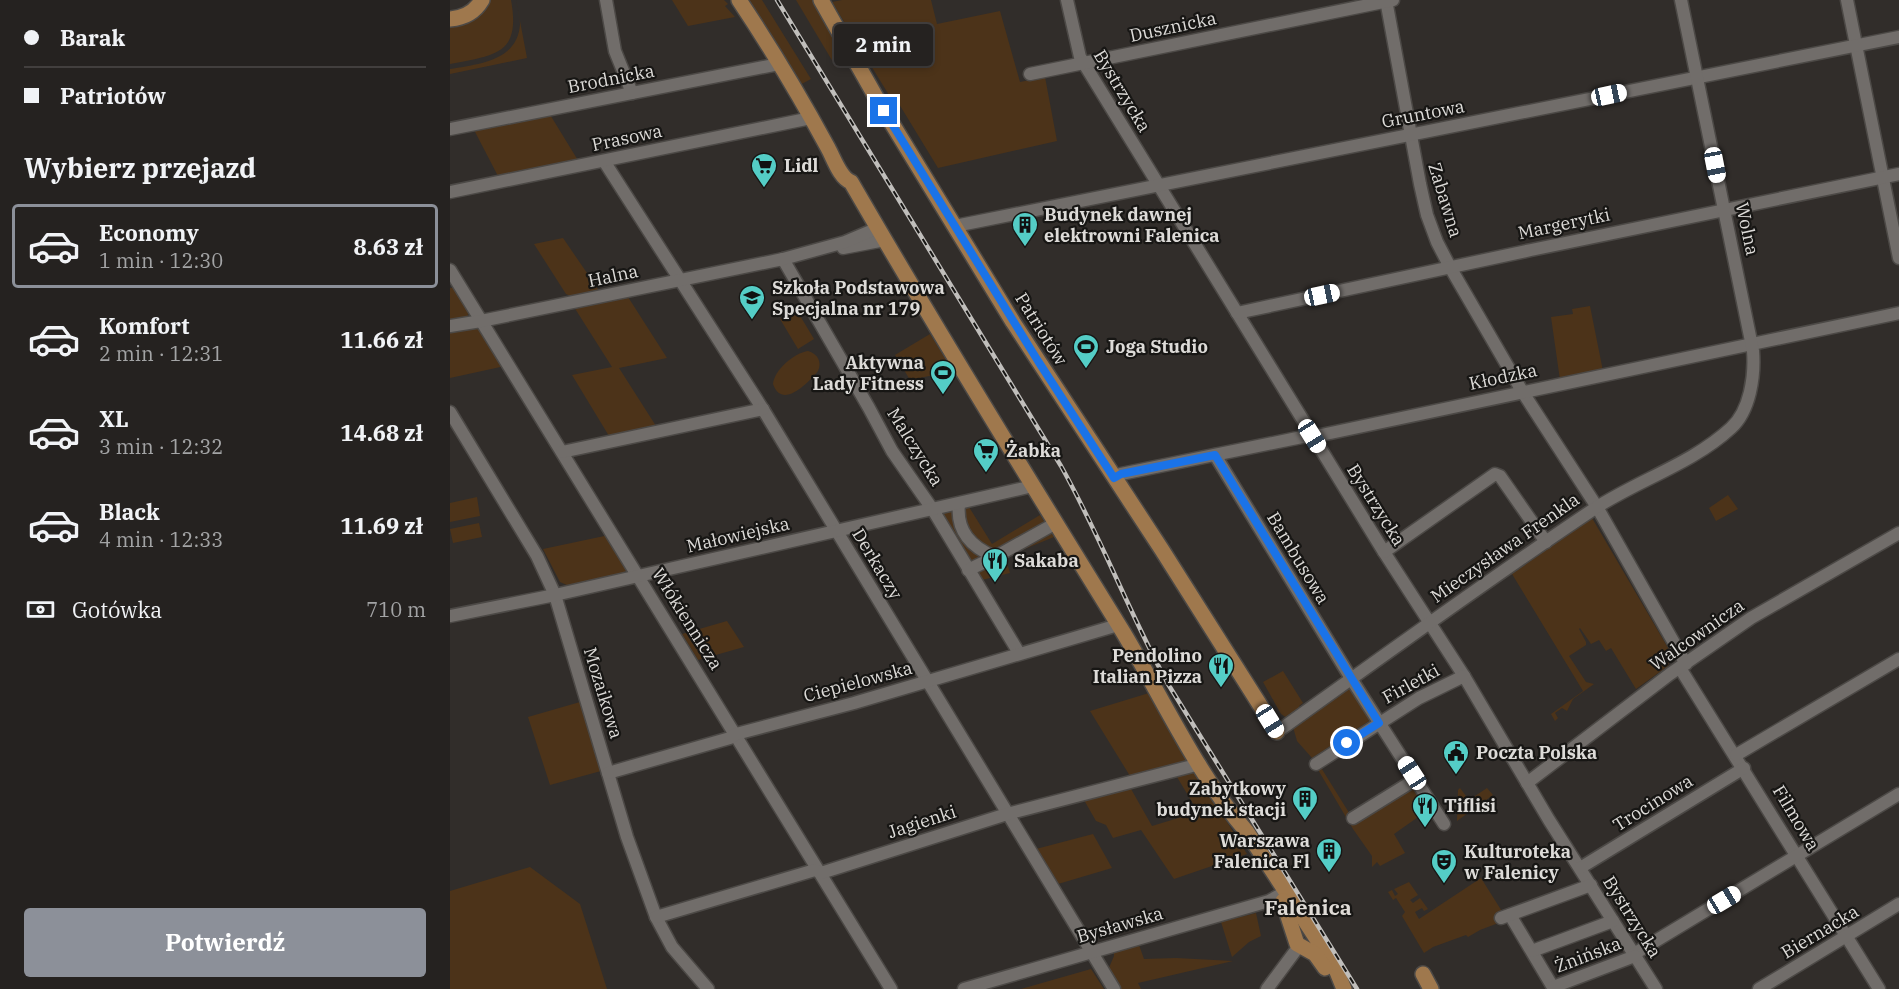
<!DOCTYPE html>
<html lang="pl">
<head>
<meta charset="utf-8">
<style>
  body { margin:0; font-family:"IBM Plex Serif",serif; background:#2d2a29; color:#f1f3f6; height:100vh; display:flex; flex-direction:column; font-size:22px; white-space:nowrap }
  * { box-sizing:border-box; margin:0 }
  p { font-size:20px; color:#a3a4a5 }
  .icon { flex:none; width:33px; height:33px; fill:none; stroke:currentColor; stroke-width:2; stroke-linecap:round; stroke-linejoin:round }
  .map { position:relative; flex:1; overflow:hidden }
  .sheet { display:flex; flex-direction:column; background:#252220; width:450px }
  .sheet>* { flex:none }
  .banner { display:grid; align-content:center; height:132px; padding:0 24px; background:#252220 }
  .end { position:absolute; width:27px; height:27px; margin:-14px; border:8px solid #1a73e8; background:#fff; box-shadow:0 0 0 3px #fff }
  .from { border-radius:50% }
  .bubble { position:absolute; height:42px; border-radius:6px; background:#252220; box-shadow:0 3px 9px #0003,0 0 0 2px #423f3e; font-size:20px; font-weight:700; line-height:42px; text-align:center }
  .car { position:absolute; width:18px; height:36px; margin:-18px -9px; border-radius:8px; box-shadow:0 0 4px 2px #0007; background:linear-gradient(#fff 24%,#345 0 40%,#fff 0 76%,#345 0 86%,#fff 0) }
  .banner b { display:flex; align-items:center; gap:21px; height:57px; font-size:22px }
  .banner b+b { border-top:2px solid #423f3e }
  .banner i { width:15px; height:15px; background:#f1f3f6 }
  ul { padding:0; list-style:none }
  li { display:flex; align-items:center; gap:18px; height:84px; margin:0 12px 9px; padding:0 12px; border:3px solid transparent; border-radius:6px }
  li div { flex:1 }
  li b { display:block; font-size:22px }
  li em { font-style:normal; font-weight:700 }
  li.current { border-color:#8c9099 }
  li>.icon { width:54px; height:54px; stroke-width:1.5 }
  h2 { padding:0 24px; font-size:27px; line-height:72px }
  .pay { display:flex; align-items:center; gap:15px; height:66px; padding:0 24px; font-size:22px }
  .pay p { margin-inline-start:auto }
  .button { display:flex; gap:12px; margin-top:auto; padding:12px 24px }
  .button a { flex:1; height:69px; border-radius:6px; background:#8c9099; color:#fff; font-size:24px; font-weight:700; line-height:69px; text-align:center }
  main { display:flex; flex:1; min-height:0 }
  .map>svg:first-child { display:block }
  .green { fill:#4c3319 }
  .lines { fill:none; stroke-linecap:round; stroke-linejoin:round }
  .minor-casing { stroke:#4c4946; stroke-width:15 }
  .major-casing { stroke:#4c4946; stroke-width:18 }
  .minor { stroke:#716d6a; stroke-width:12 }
  .major { stroke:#9f784d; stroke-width:15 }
  .rail-casing { stroke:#c0bebb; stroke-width:4.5 }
  .rail { stroke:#171614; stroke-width:2; stroke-dasharray:7; stroke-linecap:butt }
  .route { stroke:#1a73e8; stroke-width:8 }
  .labels { text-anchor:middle; stroke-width:4.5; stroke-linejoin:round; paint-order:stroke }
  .street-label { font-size:18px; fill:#dddbd8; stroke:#171614 }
  .poi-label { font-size:18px; font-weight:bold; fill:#dddbd8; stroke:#171614; text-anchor:start }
  .quarter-label { font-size:21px; font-weight:bold; fill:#dfdbd6; stroke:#171614 }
</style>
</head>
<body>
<main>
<section class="sheet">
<div class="banner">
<b><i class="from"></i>Barak</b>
<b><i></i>Patriotów</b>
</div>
<h2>Wybierz przejazd</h2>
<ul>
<li class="current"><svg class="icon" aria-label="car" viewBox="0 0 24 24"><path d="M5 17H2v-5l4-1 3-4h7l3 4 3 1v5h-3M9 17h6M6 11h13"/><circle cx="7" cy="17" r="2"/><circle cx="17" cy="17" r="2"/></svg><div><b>Economy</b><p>1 min · 12:30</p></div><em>8.63 zł</em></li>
<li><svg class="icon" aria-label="car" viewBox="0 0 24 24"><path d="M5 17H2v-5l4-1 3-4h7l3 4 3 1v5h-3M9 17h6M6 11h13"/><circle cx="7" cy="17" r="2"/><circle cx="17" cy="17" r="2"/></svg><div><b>Komfort</b><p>2 min · 12:31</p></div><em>11.66 zł</em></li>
<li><svg class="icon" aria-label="car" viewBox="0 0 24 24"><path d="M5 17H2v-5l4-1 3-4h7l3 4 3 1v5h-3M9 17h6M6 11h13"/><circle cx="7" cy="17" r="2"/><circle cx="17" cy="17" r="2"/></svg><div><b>XL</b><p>3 min · 12:32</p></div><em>14.68 zł</em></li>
<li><svg class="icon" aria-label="car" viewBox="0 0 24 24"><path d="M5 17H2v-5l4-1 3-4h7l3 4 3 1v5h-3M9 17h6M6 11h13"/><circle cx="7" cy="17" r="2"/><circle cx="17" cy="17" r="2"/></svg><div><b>Black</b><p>4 min · 12:33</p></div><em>11.69 zł</em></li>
</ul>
<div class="pay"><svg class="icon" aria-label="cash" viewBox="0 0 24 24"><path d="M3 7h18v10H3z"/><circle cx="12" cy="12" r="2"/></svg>Gotówka<p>710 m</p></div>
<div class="button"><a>Potwierdź</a></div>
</section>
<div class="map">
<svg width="1449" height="989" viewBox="0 0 1449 989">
  <rect width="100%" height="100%" fill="#312d2a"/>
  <!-- green -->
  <g class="green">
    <path d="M40,0H61C71,55 45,55 0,64V26L35,8Z"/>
    <path d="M66,0L77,58L0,74V69C28,64 68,61 70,24C70,16 67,8 66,0Z"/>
    <polygon points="222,0 274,0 278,4 275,6 285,17 238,26"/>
    <polygon points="295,0 312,0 361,79 348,86"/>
    <polygon points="346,0 364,0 400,61 386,67"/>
    <polygon points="392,0 481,0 487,24 550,11 570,82 595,77 607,141 488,168 446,99 442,100 382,2"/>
    <polygon points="99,113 129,162 49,178 23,128"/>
    <polygon points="113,238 150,292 123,297 116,294 84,244"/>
    <polygon points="6,287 19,308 17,320 0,322 0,288"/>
    <polygon points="178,297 217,358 169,368 206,426 159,436 122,375 162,367 124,307"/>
    <polygon points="1140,306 1153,371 1110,380 1101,317 1123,314 1122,309"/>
    <polygon points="346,309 364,339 348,349 330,319"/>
    <polygon points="26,328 32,330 55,366 0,378 0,332"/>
    <polygon points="480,334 503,371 460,380 445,355"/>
    <path d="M358,351C368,354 372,362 368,371C358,383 332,410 323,384C324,370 344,353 358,351Z"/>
    <polygon points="1278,495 1288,509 1266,521 1259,508"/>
    <polygon points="27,497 30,516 0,522 0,503"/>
    <polygon points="519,507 542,544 590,515 604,537 555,557 560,573 532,580 491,514"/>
    <polygon points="1142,518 1221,653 1218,666 1186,689 1161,648 1156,651 1149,640 1141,644 1130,628 1129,629 1136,642 1136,645 1119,656 1136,682 1144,684 1123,699 1117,711 1112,708 1105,713 1108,718 1105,721 1101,714 1133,691 1062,574"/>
    <polygon points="29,523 32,537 3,543 0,529"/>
    <polygon points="159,535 179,568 170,576 119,586 110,582 93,549"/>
    <polygon points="277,621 294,647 248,660 232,634"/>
    <polygon points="833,671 853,703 849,706 850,709 837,718 831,714 813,682"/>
    <polygon points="899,688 918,716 919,721 862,758 847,741 843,727"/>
    <polygon points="699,693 737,760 680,776 640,711"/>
    <polygon points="130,702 151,771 100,785 78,717"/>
    <polygon points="870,766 906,824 964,787 978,810 944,834 955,853 930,866 927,862 922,867 922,856 903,829 867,768"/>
    <polygon points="746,772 797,854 724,879 691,830 663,838 656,825 646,821 634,800 681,789 702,826 748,812 727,777"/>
    <polygon points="1010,788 1019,800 1037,788 1043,795 1007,821 1008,790"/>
    <polygon points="643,834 662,868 608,884 586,849"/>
    <polygon points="80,867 130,904 157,989 0,989 0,891"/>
    <polygon points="1031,878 1053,913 1051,922 1030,930 1018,937 1016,935 983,947 974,953 952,916 955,912 946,898 943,900 938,892 942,890 945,896 948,894 944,889 959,882 968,895 960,900 963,903 970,898 978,909 974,911 972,908 965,912 969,919"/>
    <polygon points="806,913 811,936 799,942 782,957 771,922"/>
    <polygon points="689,945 694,959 726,958 783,961 688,983 691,989 670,989 658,970 664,956 664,952"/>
    <polygon points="641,969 654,989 571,989"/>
  </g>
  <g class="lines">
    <defs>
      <g id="minor">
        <polyline points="156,0 165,51 182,93"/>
        <polyline points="617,0 630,57 934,552 1014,676 1099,820 1206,989"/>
        <polyline points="936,0 970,184 977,215 987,242 1000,267 1072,391 1147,507 1236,664"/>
        <polyline points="1397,0 1449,258"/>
        <polyline points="580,74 943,0"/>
        <polyline points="0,129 329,64"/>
        <polyline points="154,161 314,411 664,989"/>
        <polyline points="0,192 361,118"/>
        <polyline points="505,226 1449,37"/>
        <polyline points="393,248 435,240"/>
        <polyline points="333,259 419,408 442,451 483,510 569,653"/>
        <polyline points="0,270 441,989"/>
        <polyline points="787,313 1081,250 1449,174"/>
        <polyline points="0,326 31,321 333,259 395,242 428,228"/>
        <polyline points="0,412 87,556 105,595 177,837 206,917 222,947 258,989"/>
        <polyline points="112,452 313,409"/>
        <polyline points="765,455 902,680 994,824"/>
        <polyline points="665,478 671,474 852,437 871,435 1449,313"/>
        <path d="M509,504C506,531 521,547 545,557L606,523"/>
        <polyline points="934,552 1045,474 1050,476 1096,542"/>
        <polyline points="518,570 545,557"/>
        <polyline points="0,616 105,595 583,486"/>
        <polyline points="1230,668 1429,989"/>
        <path d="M827,732C932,657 1036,581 1144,509C1188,480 1242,464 1281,428C1300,411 1305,376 1303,351L1231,0"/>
        <polyline points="1286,755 1449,659"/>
        <polyline points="866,764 969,698 1014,676"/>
        <polyline points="158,773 280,738 286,734 404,703 668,625"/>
        <polyline points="1077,783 1220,674 1301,618 1449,533"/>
        <polyline points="903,818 966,779"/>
        <polyline points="1130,868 1294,768"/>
        <polyline points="1060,915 1104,989"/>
        <polyline points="206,917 365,870 371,873 557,814 750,764"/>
        <polyline points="1051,918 1141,885"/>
        <polyline points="1082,951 1163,921"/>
        <polyline points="1184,954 1449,794"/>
        <polyline points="1103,987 1185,956"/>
        <polyline points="514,989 819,901 835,892"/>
        <polyline points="817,989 849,946"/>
        <polyline points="1309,989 1449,904"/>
      </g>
      <g id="major">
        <path d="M289,0C321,48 351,98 378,148C384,159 390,178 401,182C489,334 581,483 673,632C712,697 748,776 797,832L885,967L894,989"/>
        <polyline points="371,0 427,99 563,322 712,550 827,732"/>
        <path d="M0,19C14,18 25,12 32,0"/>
        <polyline points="833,901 847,944 865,954 875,968"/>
        <polyline points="973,974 981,989"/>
      </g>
    </defs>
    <!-- minor casing -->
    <use href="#minor" class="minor-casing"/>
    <!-- major casing -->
    <use href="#major" class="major-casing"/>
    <!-- minor -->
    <use href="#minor" class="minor"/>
    <!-- major -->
    <use href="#major" class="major"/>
    <defs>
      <path id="rail" d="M327,0L611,466C651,537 679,613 718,684L907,989"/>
    </defs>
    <!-- rail casing -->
    <use href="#rail" class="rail-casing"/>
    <!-- rail -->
    <use href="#rail" class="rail"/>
  </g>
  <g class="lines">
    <!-- route -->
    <polyline class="route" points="434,111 588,361 664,478 671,474 765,455 929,723 897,743"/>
  </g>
  <!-- icons -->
  <defs>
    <symbol id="supermarket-pin" viewBox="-11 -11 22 30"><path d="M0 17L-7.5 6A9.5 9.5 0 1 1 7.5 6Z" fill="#54cdc6" stroke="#171614"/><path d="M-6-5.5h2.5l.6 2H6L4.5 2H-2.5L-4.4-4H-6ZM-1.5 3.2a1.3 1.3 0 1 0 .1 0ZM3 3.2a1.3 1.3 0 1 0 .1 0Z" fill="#111"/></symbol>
    <symbol id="building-pin" viewBox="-11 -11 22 30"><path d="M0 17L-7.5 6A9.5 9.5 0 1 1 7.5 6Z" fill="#54cdc6" stroke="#171614"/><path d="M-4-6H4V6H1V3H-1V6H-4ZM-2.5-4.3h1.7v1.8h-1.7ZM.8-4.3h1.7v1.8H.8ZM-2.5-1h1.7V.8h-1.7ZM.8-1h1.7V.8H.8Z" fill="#111"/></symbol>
    <symbol id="school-pin" viewBox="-11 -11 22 30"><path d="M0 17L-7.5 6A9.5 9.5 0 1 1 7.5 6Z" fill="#54cdc6" stroke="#171614"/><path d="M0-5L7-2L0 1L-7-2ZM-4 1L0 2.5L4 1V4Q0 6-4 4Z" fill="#111"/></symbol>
    <symbol id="stadium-pin" viewBox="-11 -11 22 30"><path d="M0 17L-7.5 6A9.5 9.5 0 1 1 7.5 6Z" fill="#54cdc6" stroke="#171614"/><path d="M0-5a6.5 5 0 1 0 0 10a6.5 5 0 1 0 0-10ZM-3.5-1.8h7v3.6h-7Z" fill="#111"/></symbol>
    <symbol id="restaurant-pin" viewBox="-11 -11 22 30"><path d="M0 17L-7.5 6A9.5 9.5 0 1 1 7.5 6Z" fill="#54cdc6" stroke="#171614"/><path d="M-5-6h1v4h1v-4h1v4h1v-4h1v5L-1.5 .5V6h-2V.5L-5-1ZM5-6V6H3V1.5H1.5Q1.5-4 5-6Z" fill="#111"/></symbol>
    <symbol id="civic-pin" viewBox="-11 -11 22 30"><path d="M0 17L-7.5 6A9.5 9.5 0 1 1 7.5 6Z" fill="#54cdc6" stroke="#171614"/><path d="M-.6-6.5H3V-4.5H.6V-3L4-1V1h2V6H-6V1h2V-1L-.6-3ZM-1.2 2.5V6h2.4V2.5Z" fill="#111"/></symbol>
    <symbol id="theatre-pin" viewBox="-11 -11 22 30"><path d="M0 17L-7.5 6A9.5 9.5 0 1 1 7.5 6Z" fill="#54cdc6" stroke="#171614"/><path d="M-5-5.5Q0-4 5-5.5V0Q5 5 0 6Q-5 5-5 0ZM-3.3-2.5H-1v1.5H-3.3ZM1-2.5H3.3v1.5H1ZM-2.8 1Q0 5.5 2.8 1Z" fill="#111"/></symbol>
  </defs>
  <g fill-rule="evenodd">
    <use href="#supermarket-pin" x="299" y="151" width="30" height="40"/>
    <use href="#building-pin" x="560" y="210" width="30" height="40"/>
    <use href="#school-pin" x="287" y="283" width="30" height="40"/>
    <use href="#stadium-pin" x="621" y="332" width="30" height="40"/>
    <use href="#stadium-pin" x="478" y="358" width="30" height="40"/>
    <use href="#supermarket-pin" x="521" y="436" width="30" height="40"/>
    <use href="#restaurant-pin" x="530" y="546" width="30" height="40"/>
    <use href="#restaurant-pin" x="756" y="651" width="30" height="40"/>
    <use href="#civic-pin" x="991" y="738" width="30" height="40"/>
    <use href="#building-pin" x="840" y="784" width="30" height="40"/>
    <use href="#restaurant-pin" x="960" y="791" width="30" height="40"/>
    <use href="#building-pin" x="864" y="836" width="30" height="40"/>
    <use href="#theatre-pin" x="979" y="847" width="30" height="40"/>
  </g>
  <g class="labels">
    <!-- street labels -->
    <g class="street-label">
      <text transform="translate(723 27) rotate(-12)" y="6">Dusznicka</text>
      <text transform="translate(161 79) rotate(-11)" y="6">Brodnicka</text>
      <text transform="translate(672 91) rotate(59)" y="6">Bystrzycka</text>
      <text transform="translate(973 114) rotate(-11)" y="6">Gruntowa</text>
      <text transform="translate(177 138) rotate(-12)" y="6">Prasowa</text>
      <text transform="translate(995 200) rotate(73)" y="6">Zabawna</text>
      <text transform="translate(1114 224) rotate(-12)" y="6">Margerytki</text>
      <text transform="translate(1297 229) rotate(78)" y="6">Wolna</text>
      <text transform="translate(163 276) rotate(-12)" y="6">Halna</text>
      <text transform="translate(591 329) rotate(58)" y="6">Patriotów</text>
      <text transform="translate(1053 377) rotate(-12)" y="6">Kłodzka</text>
      <text transform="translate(465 447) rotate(58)" y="6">Malczycka</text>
      <text transform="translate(926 505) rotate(58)" y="6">Bystrzycka</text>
      <text transform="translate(288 535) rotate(-13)" y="6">Małowiejska</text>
      <text transform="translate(1055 548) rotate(-35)" y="6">Mieczysława Frenkla</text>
      <text transform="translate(848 558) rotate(59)" y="6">Bambusowa</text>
      <text transform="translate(427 564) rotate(59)" y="6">Derkaczy</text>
      <text transform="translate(237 619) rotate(58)" y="6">Włókiennicza</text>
      <text transform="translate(1247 635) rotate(-35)" y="6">Walcownicza</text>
      <text transform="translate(408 682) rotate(-15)" y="6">Ciepielowska</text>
      <text transform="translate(961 684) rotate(-29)" y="6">Firletki</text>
      <text transform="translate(153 693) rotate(73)" y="6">Mozaikowa</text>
      <text transform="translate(1203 803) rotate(-32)" y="6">Trocinowa</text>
      <text transform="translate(1346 818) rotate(59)" y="6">Filmowa</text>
      <text transform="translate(472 822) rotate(-18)" y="6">Jagienki</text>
      <text transform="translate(1182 917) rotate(58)" y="6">Bystrzycka</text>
      <text transform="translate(670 925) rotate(-16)" y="6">Bysławska</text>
      <text transform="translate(1370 932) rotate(-31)" y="6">Biernacka</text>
      <text transform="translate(1138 955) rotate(-21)" y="6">Żnińska</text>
    </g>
    <!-- poi labels -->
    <g class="poi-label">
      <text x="334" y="172">Lidl</text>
      <text x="594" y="221">Budynek dawnej<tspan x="594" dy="21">elektrowni Falenica</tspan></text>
      <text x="322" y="294">Szkoła Podstawowa<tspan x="322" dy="21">Specjalna nr 179</tspan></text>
      <text x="656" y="353">Joga Studio</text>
      <text x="474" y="369" text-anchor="end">Aktywna<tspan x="474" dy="21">Lady Fitness</tspan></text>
      <text x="556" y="457">Żabka</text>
      <text x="564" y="567">Sakaba</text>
      <text x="752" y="662" text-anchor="end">Pendolino<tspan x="752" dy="21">Italian Pizza</tspan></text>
      <text x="1026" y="759">Poczta Polska</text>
      <text x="836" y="795" text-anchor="end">Zabytkowy<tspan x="836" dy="21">budynek stacji</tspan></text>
      <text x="994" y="812">Tiflisi</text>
      <text x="860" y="847" text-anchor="end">Warszawa<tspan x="860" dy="21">Falenica Fl</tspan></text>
      <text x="1014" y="858">Kulturoteka<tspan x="1014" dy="21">w Falenicy</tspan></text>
    </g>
    <!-- quarter labels -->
    <g class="quarter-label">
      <text x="858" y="915">Falenica</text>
    </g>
  </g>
</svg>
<i class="end from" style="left:897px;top:743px"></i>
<i class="end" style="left:434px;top:111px"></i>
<div class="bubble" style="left:384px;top:24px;width:99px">2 min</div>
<i class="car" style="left:1159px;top:95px;rotate:78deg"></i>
<i class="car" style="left:1265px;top:165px;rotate:169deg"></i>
<i class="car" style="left:872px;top:295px;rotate:78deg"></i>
<i class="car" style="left:862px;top:436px;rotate:148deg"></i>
<i class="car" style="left:820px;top:721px;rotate:148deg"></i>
<i class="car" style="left:962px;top:773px;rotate:327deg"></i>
<i class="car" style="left:1274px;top:900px;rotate:59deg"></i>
</div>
</main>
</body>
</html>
